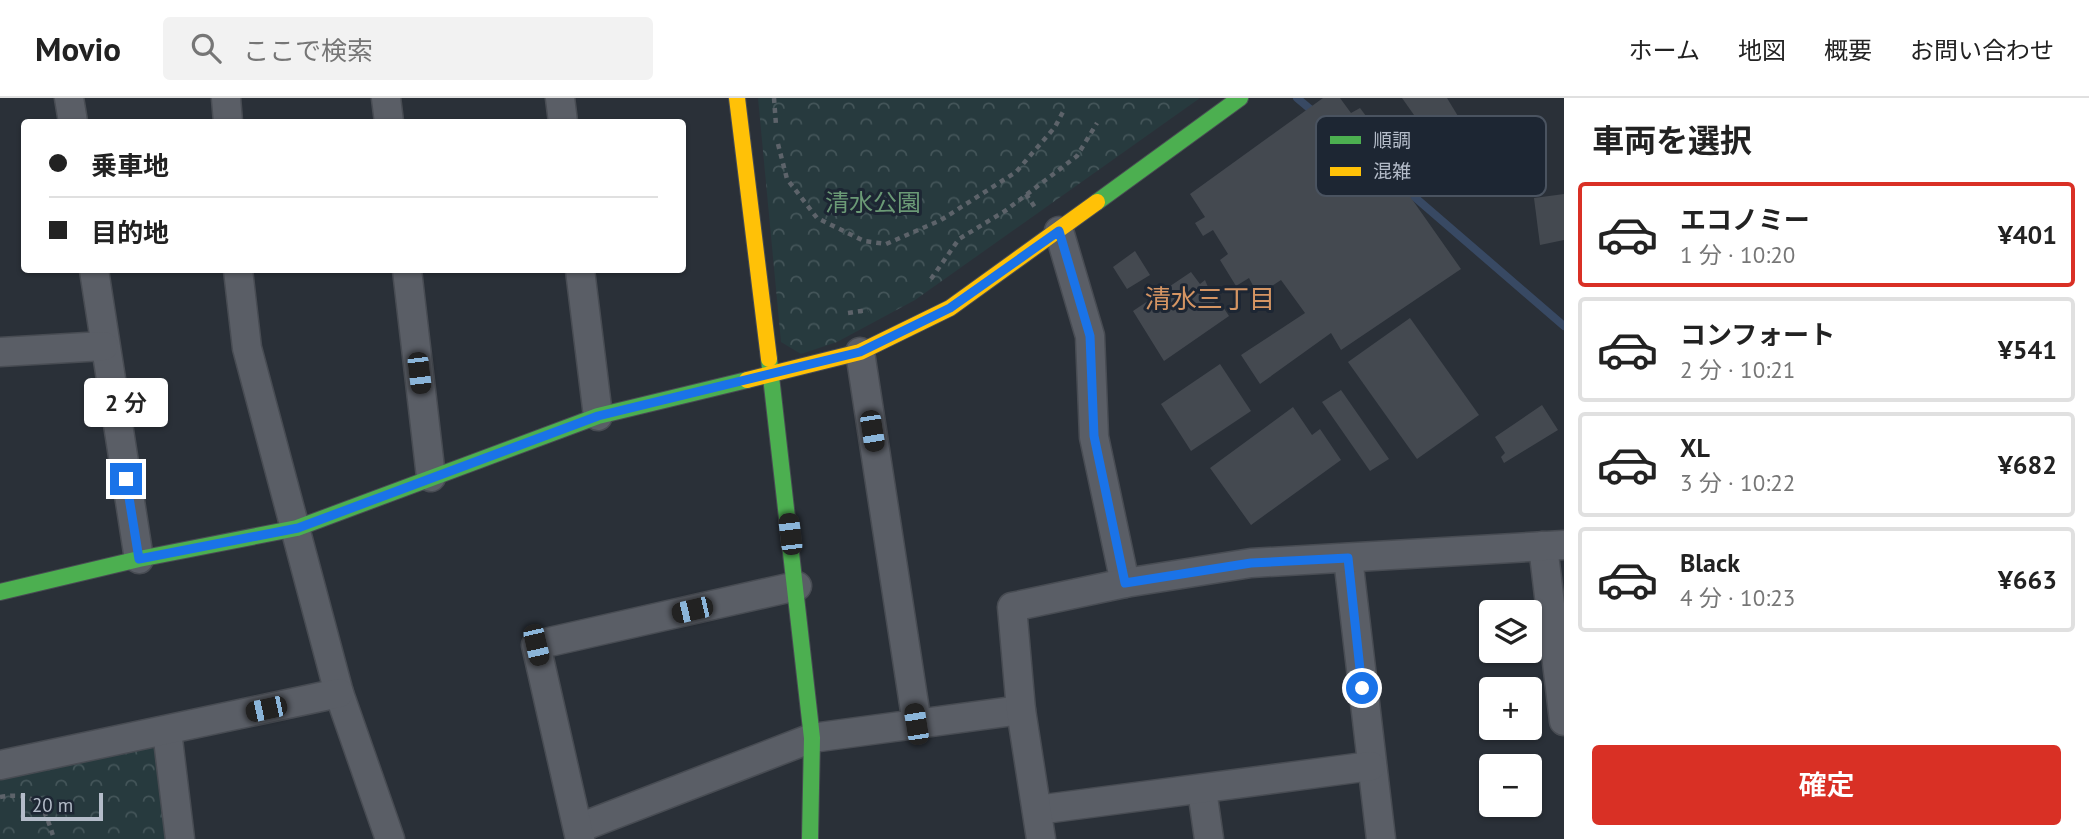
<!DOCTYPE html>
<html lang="ja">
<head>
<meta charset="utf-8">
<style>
  body { margin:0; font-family:"PT Sans","Noto Sans JP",sans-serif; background:#f2f2f2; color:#222; height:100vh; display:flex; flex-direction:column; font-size:26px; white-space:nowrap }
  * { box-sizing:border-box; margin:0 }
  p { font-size:23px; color:#767676 }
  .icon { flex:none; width:38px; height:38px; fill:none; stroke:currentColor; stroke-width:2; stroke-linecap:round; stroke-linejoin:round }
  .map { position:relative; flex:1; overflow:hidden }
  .details { display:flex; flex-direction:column; background:#fff; width:525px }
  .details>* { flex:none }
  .guide { position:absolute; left:21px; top:21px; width:665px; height:154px; border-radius:7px; box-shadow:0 2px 5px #0004; display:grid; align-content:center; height:154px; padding:0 28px; background:#fff }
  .buttons { position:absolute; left:1479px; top:502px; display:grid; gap:14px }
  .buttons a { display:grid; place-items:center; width:63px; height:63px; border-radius:7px; background:#fff; box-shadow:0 2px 5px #0004; font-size:35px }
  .scale { position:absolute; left:21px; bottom:18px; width:82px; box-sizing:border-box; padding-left:7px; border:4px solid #b4bcc9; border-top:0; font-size:19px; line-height:24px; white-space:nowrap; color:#b4bcc9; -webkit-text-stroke:5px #1d2633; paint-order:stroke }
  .end { position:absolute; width:32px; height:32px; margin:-16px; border:9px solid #1a73e8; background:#fff; box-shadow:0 0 0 4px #fff }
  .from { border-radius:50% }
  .bubble { position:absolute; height:49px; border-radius:7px; background:#fff; box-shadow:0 2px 5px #0004; font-size:23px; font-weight:600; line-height:49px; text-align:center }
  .car { position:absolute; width:21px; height:42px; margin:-21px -10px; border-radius:9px; box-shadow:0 0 5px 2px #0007; background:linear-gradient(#222 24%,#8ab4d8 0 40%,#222 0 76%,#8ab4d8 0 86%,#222 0) }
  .guide b { display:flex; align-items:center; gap:24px; height:66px; font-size:26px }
  .guide b+b { border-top:2px solid #e0e0e0 }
  .guide i { width:18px; height:18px; background:#222 }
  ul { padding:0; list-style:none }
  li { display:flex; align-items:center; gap:21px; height:105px; margin:0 14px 10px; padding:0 14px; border:4px solid #e0e0e0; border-radius:7px }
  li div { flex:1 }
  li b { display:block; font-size:26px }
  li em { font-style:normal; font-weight:600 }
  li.on { border-color:#d93025 }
  li>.icon { width:63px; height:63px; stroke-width:1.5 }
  h2 { padding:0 28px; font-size:32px; line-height:84px }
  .action { display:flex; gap:14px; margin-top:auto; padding:14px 28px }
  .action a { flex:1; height:80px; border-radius:7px; background:#d93025; color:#fff; font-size:28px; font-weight:600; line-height:80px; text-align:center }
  header { display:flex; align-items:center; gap:42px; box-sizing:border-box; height:98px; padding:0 35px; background:#fff; border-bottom:2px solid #e0e0e0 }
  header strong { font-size:33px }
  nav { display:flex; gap:38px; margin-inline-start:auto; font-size:24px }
  .search { width:490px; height:63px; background:#f2f2f2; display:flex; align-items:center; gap:18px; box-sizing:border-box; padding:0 24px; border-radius:7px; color:#767676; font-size:26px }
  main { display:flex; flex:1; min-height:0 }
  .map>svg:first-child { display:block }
  .forest { fill:url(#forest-crowns) }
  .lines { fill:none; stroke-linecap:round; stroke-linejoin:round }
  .stream { stroke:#384963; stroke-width:8 }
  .building { fill:#444950 }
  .street-casing { stroke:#484c53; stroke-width:31 }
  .fast-casing { stroke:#484c53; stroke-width:18 }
  .slow-casing { stroke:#484c53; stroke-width:18 }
  .path { stroke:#5d636a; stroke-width:4.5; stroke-dasharray:5 5; stroke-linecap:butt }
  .street { stroke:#5a5e66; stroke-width:28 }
  .fast { stroke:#4caf50; stroke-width:16 }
  .slow { stroke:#ffc107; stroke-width:16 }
  .route { stroke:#1a73e8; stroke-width:9 }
  .labels { text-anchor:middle; stroke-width:6; stroke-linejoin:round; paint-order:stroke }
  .park-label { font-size:24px; fill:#6b9a76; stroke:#1d2633 }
  .neighbourhood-label { font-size:26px; fill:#d59563; stroke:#1d2633 }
  .key { fill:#1d2633; stroke:#4a5360; stroke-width:2 }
  .key-label { font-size:19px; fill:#b4bcc9 }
</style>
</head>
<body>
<header>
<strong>Movio</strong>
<div class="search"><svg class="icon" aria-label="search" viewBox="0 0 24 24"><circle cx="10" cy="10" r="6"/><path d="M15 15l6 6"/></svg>ここで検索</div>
<nav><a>ホーム</a><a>地図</a><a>概要</a><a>お問い合わせ</a></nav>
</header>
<main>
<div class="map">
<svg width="1564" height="741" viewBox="0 0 1564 741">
  <defs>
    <pattern id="forest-crowns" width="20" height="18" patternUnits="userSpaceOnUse" patternTransform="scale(1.75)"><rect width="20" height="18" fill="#273a3e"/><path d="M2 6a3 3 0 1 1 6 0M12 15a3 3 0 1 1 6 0" fill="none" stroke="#445559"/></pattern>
  </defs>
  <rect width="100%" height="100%" fill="#2a3038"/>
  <!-- forest -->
  <g class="forest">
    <polygon points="758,0 1200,0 915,202 837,244 801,256 781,244"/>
    <polygon points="147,647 159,654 169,741 0,741 0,678"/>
  </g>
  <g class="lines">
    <!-- stream -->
    <g class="stream">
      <polyline points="1297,0 1316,16"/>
      <polyline points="1396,83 1564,228"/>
    </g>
  </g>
  <!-- building -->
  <g class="building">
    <polygon points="1323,0 1340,0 1351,15 1360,10 1366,18 1357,23 1461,171 1341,252 1331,235 1260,286 1241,257 1305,215 1281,182 1258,197 1249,180 1236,188 1220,162 1228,156 1213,132 1203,138 1195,125 1205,119 1190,96"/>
    <polygon points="1402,0 1447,0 1470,38 1443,58"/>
    <polygon points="1564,96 1564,142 1540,147 1534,100"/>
    <polygon points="1135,153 1150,177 1127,191 1113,169"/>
    <polygon points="1191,174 1200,186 1205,182 1216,208 1221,206 1229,218 1164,263 1133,213"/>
    <polygon points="1410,220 1479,317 1417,361 1348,264"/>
    <polygon points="1220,266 1251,313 1191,353 1161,306"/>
    <polygon points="1341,292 1389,361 1370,373 1322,304"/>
    <polygon points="1542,307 1558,332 1504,365 1501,359 1505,355 1495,339"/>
    <polygon points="1293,309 1312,337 1320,331 1341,362 1251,427 1210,370"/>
  </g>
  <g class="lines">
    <defs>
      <g id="street">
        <polyline points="69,0 73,24"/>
        <polyline points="226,0 228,24"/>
        <polyline points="386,0 389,24"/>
        <polyline points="560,0 563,24"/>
        <polyline points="1059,133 1090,238 1094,339 1125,485"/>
        <polyline points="94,172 139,461"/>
        <polyline points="238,172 247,250 339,595 390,741"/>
        <polyline points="407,172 431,379"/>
        <polyline points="580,172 598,318"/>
        <polyline points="0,254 104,248"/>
        <polyline points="860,254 917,626"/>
        <polyline points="1543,448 1564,623"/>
        <polyline points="1348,460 1381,741"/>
        <polyline points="167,633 180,741"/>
        <polyline points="0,667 339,595"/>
        <polyline points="1202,692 1209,741"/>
        <polyline points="1037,712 1371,668"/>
        <polyline points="579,730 812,640 1021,612"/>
        <polyline points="580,741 536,547 797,488"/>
        <polyline points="1041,741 1021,612 1012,509 1125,485 1251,465 1564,447"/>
      </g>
      <g id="fast">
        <polyline points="1097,104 1240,0"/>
        <polyline points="769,261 812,640 810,741"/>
        <polyline points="0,494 139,461 297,430 598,318 747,282"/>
      </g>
      <g id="slow">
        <polyline points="737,0 769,261"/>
        <polyline points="747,282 860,254 950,210 1097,104"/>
      </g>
    </defs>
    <!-- street casing -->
    <use href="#street" class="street-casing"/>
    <!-- fast casing -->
    <use href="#fast" class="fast-casing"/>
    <!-- slow casing -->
    <use href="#slow" class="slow-casing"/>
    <!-- path -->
    <g class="path">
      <polyline points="774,0 776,27"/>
      <polyline points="778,46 787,81 817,120 864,143 886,146 941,122 1016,74 1055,29 1065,10"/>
      <polyline points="1026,96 1036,111"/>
      <polyline points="931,181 959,141 1005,113 1077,58 1097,25"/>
      <polyline points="848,215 868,212"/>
      <path d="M0,699C38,693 44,708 54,741"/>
    </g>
    <!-- street -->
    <use href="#street" class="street"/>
    <!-- fast -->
    <use href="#fast" class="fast"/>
    <!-- slow -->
    <use href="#slow" class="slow"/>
  </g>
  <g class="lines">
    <!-- route -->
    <polyline class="route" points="126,381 139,461 298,430 598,318 860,254 950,210 1059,133 1090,238 1094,338 1125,485 1251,465 1348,460 1362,590"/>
  </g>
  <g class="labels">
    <!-- park labels -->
    <g class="park-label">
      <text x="873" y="113">清水公園</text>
    </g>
    <!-- neighbourhood labels -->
    <g class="neighbourhood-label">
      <text x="1210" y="210">清水三丁目</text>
    </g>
  </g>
  <!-- legend -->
  <rect x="1316" y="18" width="230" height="80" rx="10" class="key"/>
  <rect x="1330" y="38" width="31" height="8" fill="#4caf50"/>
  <rect x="1330" y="69" width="31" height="9" fill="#ffc107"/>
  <g class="key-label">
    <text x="1373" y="49">順調</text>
    <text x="1373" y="80">混雑</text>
  </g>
</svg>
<div class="buttons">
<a><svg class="icon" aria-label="layers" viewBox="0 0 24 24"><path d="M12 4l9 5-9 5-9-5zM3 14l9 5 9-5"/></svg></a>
<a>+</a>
<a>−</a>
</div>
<div class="scale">20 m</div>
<i class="end from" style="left:1362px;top:590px"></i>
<i class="end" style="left:126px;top:381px"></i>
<div class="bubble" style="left:84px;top:280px;width:84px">2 分</div>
<i class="car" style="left:419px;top:275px;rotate:173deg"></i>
<i class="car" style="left:872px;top:333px;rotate:171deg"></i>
<i class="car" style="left:790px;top:436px;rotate:353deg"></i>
<i class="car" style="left:692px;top:512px;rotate:257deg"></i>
<i class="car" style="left:536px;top:547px;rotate:167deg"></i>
<i class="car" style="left:266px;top:611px;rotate:258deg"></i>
<i class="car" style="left:916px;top:626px;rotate:351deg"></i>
<div class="guide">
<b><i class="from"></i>乗車地</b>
<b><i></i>目的地</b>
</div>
</div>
<section class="details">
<h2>車両を選択</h2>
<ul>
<li class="on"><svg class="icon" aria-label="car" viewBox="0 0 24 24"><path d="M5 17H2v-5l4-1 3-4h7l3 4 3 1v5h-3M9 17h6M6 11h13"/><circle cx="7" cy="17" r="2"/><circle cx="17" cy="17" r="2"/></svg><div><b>エコノミー</b><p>1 分 · 10:20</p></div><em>¥401</em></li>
<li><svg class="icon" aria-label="car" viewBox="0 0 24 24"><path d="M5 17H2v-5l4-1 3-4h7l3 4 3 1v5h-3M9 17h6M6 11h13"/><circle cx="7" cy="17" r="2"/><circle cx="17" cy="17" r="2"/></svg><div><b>コンフォート</b><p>2 分 · 10:21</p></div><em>¥541</em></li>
<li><svg class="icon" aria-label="car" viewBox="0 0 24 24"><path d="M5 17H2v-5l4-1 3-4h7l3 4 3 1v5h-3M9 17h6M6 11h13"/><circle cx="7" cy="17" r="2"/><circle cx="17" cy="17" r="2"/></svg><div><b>XL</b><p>3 分 · 10:22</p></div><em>¥682</em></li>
<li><svg class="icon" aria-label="car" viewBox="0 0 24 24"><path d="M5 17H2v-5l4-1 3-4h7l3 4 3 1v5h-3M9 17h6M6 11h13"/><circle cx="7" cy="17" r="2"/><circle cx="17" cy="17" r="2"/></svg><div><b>Black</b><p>4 分 · 10:23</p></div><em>¥663</em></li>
</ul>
<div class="action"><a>確定</a></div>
</section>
</main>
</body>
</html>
